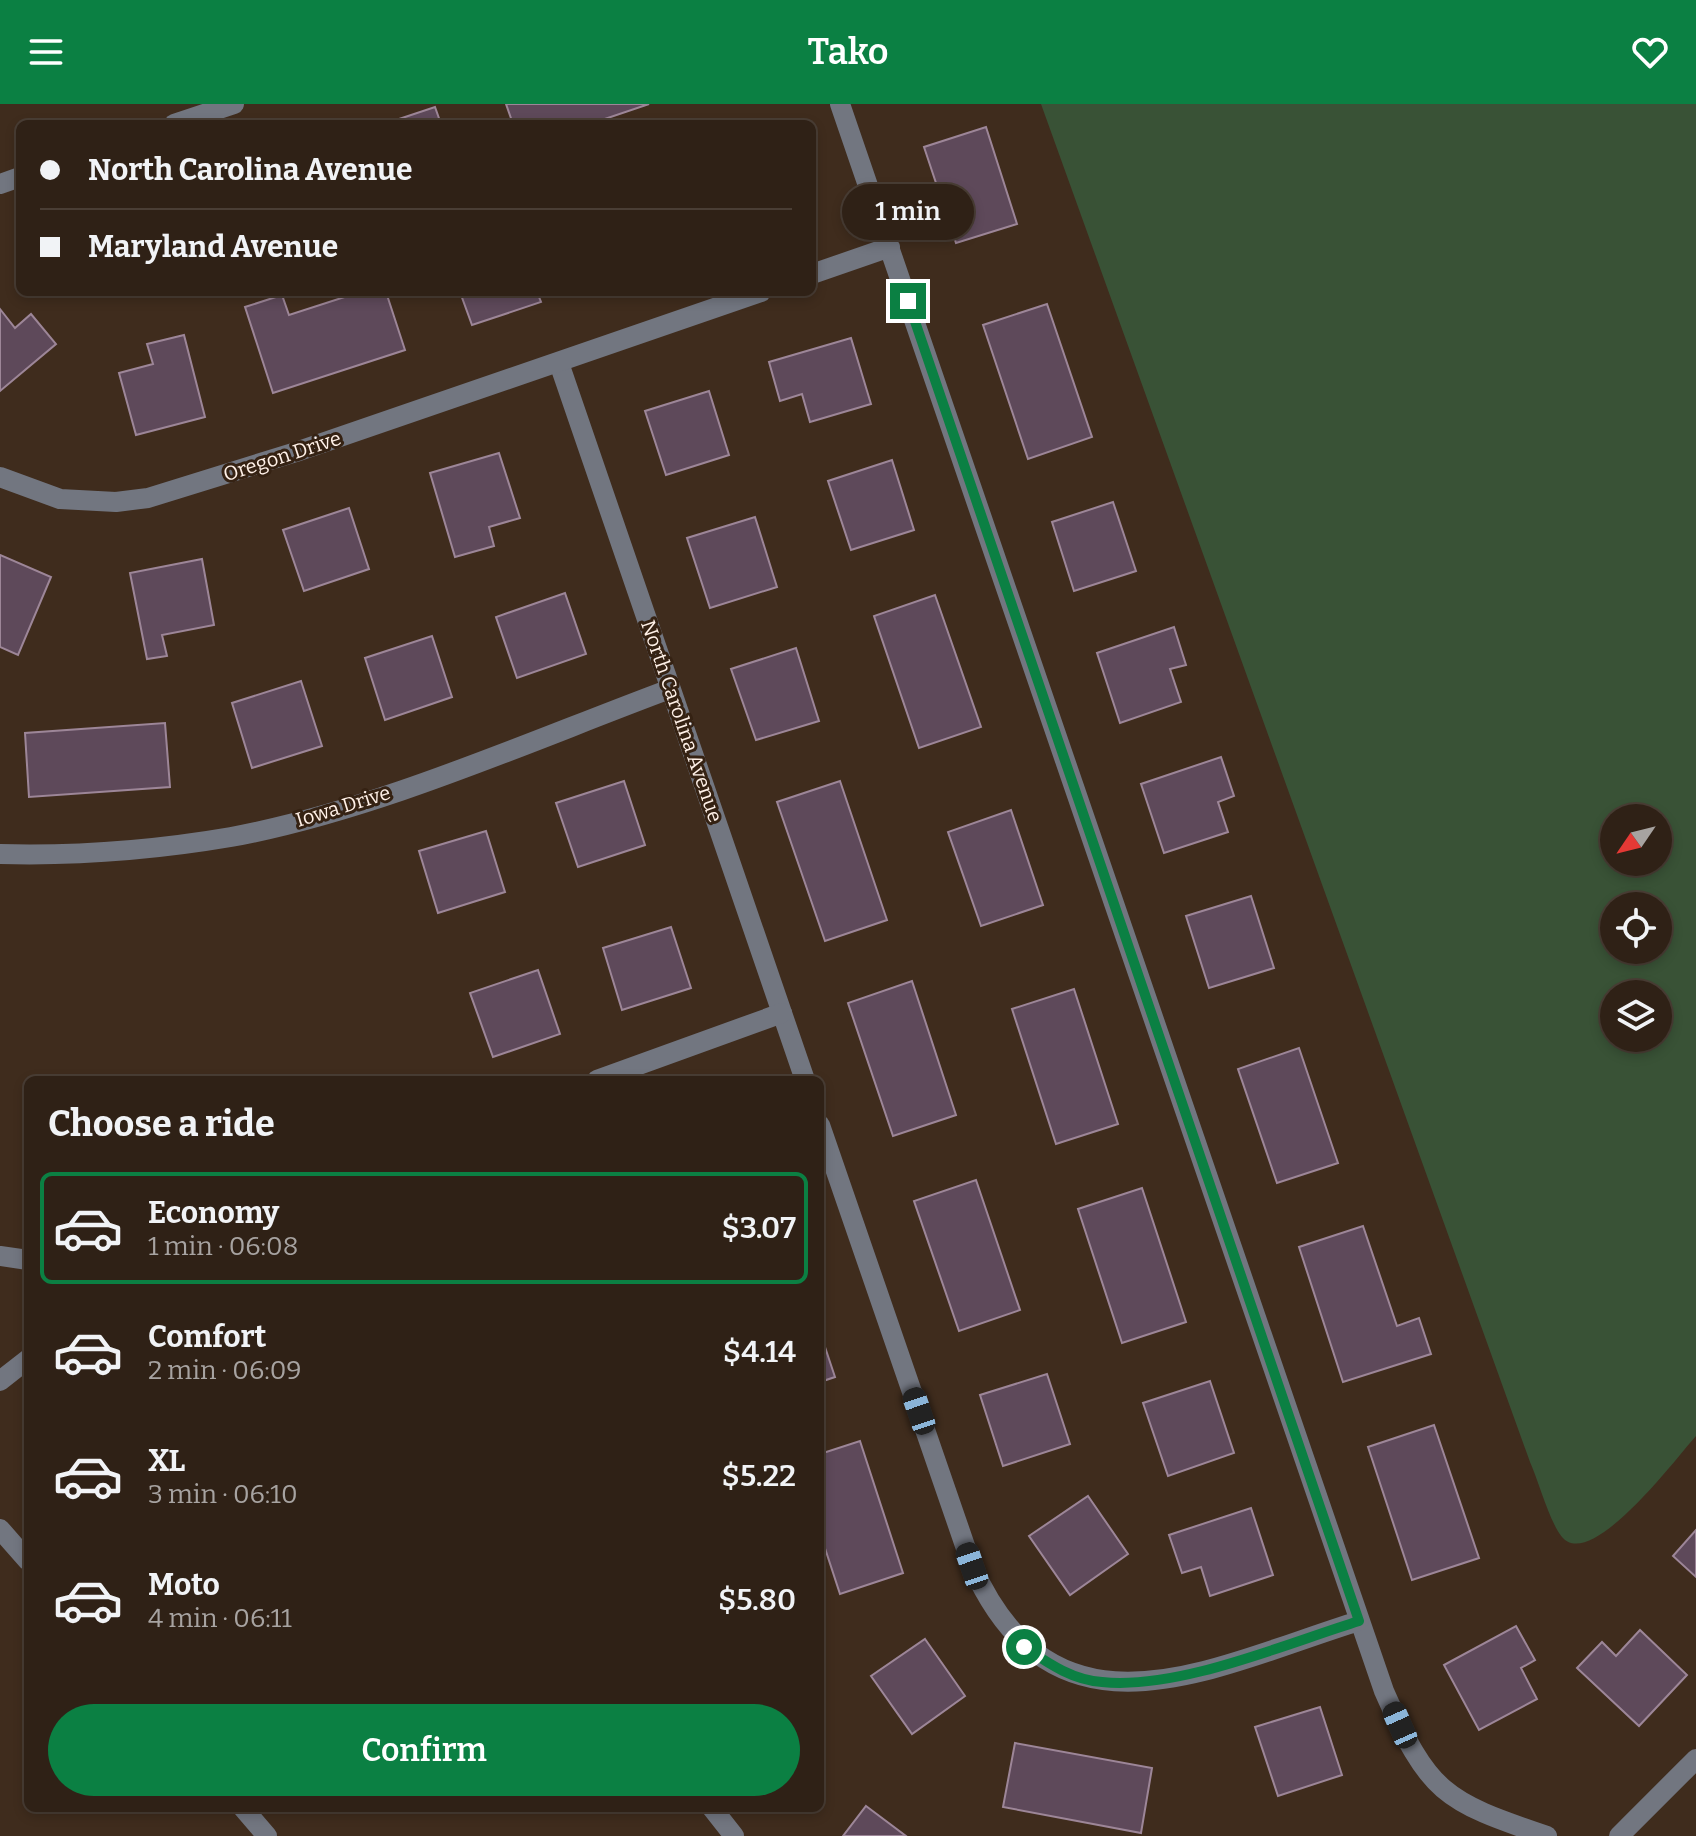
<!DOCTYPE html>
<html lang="en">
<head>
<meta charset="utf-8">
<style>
  body { margin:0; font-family:Bitter,serif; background:#37291f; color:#f1f3f6; height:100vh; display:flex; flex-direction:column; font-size:30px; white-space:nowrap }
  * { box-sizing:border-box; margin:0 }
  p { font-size:26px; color:#a7a3a1 }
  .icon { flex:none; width:44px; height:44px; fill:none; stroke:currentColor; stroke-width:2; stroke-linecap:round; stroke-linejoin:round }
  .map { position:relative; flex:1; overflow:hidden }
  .side { position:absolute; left:24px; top:972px; width:800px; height:736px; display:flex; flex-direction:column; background:#2f2116; border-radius:12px; box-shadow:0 4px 12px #0003,0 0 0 2px #4a3e35 }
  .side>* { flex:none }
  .hud { position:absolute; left:16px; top:16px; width:800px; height:176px; border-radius:12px; box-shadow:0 4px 12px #0003,0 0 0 2px #4a3e35; display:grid; align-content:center; height:176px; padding:0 24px; background:#2f2116 }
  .needle { width:52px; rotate:235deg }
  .fabs { position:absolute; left:1600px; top:700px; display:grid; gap:16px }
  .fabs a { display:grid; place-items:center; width:72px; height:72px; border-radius:50%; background:#2f2116; box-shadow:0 4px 12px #0003,0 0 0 2px #4a3e35; font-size:40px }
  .end { position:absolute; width:36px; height:36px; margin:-18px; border:10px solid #0b8043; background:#fff; box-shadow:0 0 0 4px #fff }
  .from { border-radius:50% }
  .bubble { position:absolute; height:56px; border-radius:28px; background:#2f2116; box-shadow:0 4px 12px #0003,0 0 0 2px #4a3e35; font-size:26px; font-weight:600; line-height:56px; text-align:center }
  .car { position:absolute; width:24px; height:48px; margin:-24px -12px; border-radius:10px; box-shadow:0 0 6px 2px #0007; background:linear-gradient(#222 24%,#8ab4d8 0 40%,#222 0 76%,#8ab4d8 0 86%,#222 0) }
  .hud b { display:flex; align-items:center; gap:28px; height:76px; font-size:30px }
  .hud b+b { border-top:2px solid #4a3e35 }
  .hud i { width:20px; height:20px; background:#f1f3f6 }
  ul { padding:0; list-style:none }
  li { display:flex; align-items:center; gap:24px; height:112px; margin:0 16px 12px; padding:0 8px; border:4px solid transparent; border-radius:12px }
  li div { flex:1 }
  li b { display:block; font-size:30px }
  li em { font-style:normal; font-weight:600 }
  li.active { border-color:#0b8043 }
  li>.icon { width:72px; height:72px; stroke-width:1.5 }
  h2 { padding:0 24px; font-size:36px; line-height:96px }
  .button { display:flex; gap:16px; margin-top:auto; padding:16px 24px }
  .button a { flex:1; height:92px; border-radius:48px; background:#0b8043; color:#fff; font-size:32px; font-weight:600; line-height:92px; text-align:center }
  header { display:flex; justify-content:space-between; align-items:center; height:104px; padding:0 24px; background:#0b8043; color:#fff; font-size:36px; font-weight:600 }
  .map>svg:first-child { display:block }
  .green { fill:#395236; fill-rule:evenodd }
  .building { fill:#5e495a; stroke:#9d8698; stroke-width:2 }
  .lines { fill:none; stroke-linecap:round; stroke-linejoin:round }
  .minor { stroke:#727680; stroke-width:20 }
  .route { stroke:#0b8043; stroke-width:10 }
  .labels { text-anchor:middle; stroke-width:6; stroke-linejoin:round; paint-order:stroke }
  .street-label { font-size:20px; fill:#fff1e8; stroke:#352213 }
</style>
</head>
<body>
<header><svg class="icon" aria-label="menu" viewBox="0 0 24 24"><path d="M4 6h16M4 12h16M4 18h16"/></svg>Tako<svg class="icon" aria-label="heart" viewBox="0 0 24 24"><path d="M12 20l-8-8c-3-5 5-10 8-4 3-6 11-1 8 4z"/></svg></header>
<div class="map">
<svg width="1696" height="1732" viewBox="0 0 1696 1732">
  <rect width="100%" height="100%" fill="#3f2c1d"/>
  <!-- green -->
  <path class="green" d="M1041,0H1696V1332C1677,1353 1591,1468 1562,1433C1549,1417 1539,1378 1530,1358ZM1614,714H1658V758H1614ZM1614,802H1658V846H1614ZM1614,890H1658V934H1614Z"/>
  <!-- building -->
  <g class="building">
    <polygon points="506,0 649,0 590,20 513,20"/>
    <polygon points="435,3 441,20 384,20"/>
    <polygon points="986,23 1017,120 956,139 924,43"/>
    <polygon points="360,188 386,188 405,246 273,289 245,203 282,191 289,211"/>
    <polygon points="460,188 537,188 541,198 472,221"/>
    <polygon points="1047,200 1092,333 1028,355 983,221"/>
    <polygon points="0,205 15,224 31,210 56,240 0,287"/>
    <polygon points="184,231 205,313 136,331 119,269 153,260 147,240"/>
    <polygon points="851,234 871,300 810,318 802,290 780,297 769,258"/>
    <polygon points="709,287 729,351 666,371 645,307"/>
    <polygon points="499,349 520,414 489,423 494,442 455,453 430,369"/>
    <polygon points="892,356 914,426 851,446 828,377"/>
    <polygon points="1113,398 1136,467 1074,487 1052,418"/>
    <polygon points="349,404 369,465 304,487 283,426"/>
    <polygon points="755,413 777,483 710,504 687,434"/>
    <polygon points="0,451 51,473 18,551 0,543"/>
    <polygon points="202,455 214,521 162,531 167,552 147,555 130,469"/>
    <polygon points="565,489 586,550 517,574 496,513"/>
    <polygon points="935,491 981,623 919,644 874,512"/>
    <polygon points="1174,523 1186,561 1170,565 1181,598 1120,619 1097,549"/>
    <polygon points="432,532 452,593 385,616 365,554"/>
    <polygon points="796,544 819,617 756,636 731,565"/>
    <polygon points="301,577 322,642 252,664 232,599"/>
    <polygon points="165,619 170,683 29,693 25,629"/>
    <polygon points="1221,653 1234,692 1218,698 1228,728 1164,749 1141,680"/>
    <polygon points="624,677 645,741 578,763 556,699"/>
    <polygon points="840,677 887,816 825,837 777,698"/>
    <polygon points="1011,706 1043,801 981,822 948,728"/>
    <polygon points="486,727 505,788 438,809 419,747"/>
    <polygon points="1251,792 1274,864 1209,884 1186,812"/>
    <polygon points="671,823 691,884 622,906 603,844"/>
    <polygon points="538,866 560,930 493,953 470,889"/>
    <polygon points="912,877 956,1011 893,1032 848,899"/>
    <polygon points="1074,885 1118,1020 1056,1040 1012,905"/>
    <polygon points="1299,944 1338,1059 1277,1079 1238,965"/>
    <polygon points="976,1076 1020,1206 959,1227 914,1097"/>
    <polygon points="1142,1084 1186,1218 1122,1239 1078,1105"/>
    <polygon points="1363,1122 1397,1222 1419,1214 1431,1250 1343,1278 1299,1143"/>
    <polygon points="820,1228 835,1273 820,1278"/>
    <polygon points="1047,1270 1070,1340 1003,1362 980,1291"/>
    <polygon points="1210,1277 1234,1349 1168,1372 1143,1299"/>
    <polygon points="1434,1321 1479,1454 1412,1476 1368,1343"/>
    <polygon points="860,1337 903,1469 840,1490 820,1429 820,1350"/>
    <polygon points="1088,1392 1128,1450 1070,1491 1029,1432"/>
    <polygon points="1251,1404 1273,1471 1210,1492 1201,1463 1182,1469 1169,1431"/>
    <polygon points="1696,1426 1696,1473 1673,1452"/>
    <polygon points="1516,1522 1535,1556 1521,1564 1537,1595 1479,1626 1444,1561"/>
    <polygon points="1640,1526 1687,1571 1639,1622 1577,1564 1602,1538 1616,1552"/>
    <polygon points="925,1535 965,1592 912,1630 871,1572"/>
    <polygon points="1320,1603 1342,1671 1278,1692 1255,1623"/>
    <polygon points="1015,1639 1152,1664 1141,1729 1003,1703"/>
    <polygon points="866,1702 906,1732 843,1732"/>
  </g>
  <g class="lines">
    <!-- minor -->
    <g class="minor">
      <path d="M840,0L1384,1587C1429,1689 1443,1697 1547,1732"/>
      <polyline points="174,20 234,0"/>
      <polyline points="0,80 20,73"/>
      <polyline points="812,170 890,143"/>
      <polyline points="559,259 805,976"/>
      <polyline points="0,373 60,395 116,398 148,394 296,348 761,188"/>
      <path d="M0,750C77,752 155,746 231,733C377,706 530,637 670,585"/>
      <polyline points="597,976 782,909"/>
      <path d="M820,1021L972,1462C1056,1650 1211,1563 1359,1517"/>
      <polyline points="0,1152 28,1156"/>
      <polyline points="0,1277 28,1255"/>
      <polyline points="0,1425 28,1457"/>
      <polyline points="243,1704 267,1732"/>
      <polyline points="712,1704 734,1732"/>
      <polyline points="1619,1732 1696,1655"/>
    </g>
  </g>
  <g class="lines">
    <!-- route -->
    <path class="route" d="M908,197L1359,1517C1285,1540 1178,1586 1102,1578C1072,1576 1048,1559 1024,1543"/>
  </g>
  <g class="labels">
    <!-- street labels -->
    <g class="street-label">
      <text transform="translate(282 352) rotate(-18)" y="7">Oregon Drive</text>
      <text transform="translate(682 617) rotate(71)" y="7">North Carolina Avenue</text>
      <text transform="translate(343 702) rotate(-17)" y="7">Iowa Drive</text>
    </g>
  </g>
</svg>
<div class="fabs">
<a><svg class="needle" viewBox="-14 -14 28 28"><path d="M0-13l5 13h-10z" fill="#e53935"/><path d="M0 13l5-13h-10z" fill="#a7a3a1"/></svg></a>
<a><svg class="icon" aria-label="locate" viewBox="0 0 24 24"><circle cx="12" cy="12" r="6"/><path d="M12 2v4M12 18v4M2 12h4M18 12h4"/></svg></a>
<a><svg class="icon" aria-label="layers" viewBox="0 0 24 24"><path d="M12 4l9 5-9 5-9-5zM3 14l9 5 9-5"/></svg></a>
</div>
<i class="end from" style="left:1024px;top:1543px"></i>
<i class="end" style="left:908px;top:197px"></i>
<div class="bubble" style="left:842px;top:80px;width:132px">1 min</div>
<i class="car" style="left:919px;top:1307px;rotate:341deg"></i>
<i class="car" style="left:972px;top:1462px;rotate:341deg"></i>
<i class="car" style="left:1400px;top:1621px;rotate:336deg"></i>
<div class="hud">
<b><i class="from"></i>North Carolina Avenue</b>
<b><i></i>Maryland Avenue</b>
</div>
<section class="side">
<h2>Choose a ride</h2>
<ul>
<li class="active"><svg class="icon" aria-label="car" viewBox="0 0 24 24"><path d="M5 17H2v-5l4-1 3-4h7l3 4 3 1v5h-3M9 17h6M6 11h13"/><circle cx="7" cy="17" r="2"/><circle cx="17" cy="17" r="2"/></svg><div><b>Economy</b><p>1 min · 06:08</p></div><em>$3.07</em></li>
<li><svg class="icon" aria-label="car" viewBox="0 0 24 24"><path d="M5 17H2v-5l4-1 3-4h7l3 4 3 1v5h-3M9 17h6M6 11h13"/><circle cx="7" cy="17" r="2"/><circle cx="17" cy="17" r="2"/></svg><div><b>Comfort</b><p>2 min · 06:09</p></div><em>$4.14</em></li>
<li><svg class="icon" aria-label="car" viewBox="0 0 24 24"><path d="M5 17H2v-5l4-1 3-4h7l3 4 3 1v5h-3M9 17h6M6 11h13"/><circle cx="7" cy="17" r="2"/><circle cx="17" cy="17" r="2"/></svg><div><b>XL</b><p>3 min · 06:10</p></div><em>$5.22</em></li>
<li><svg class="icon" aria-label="car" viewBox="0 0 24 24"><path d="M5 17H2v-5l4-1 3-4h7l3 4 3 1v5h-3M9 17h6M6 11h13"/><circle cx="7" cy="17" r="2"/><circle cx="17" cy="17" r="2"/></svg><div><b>Moto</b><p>4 min · 06:11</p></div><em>$5.80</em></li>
</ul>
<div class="button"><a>Confirm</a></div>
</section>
</div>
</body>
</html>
